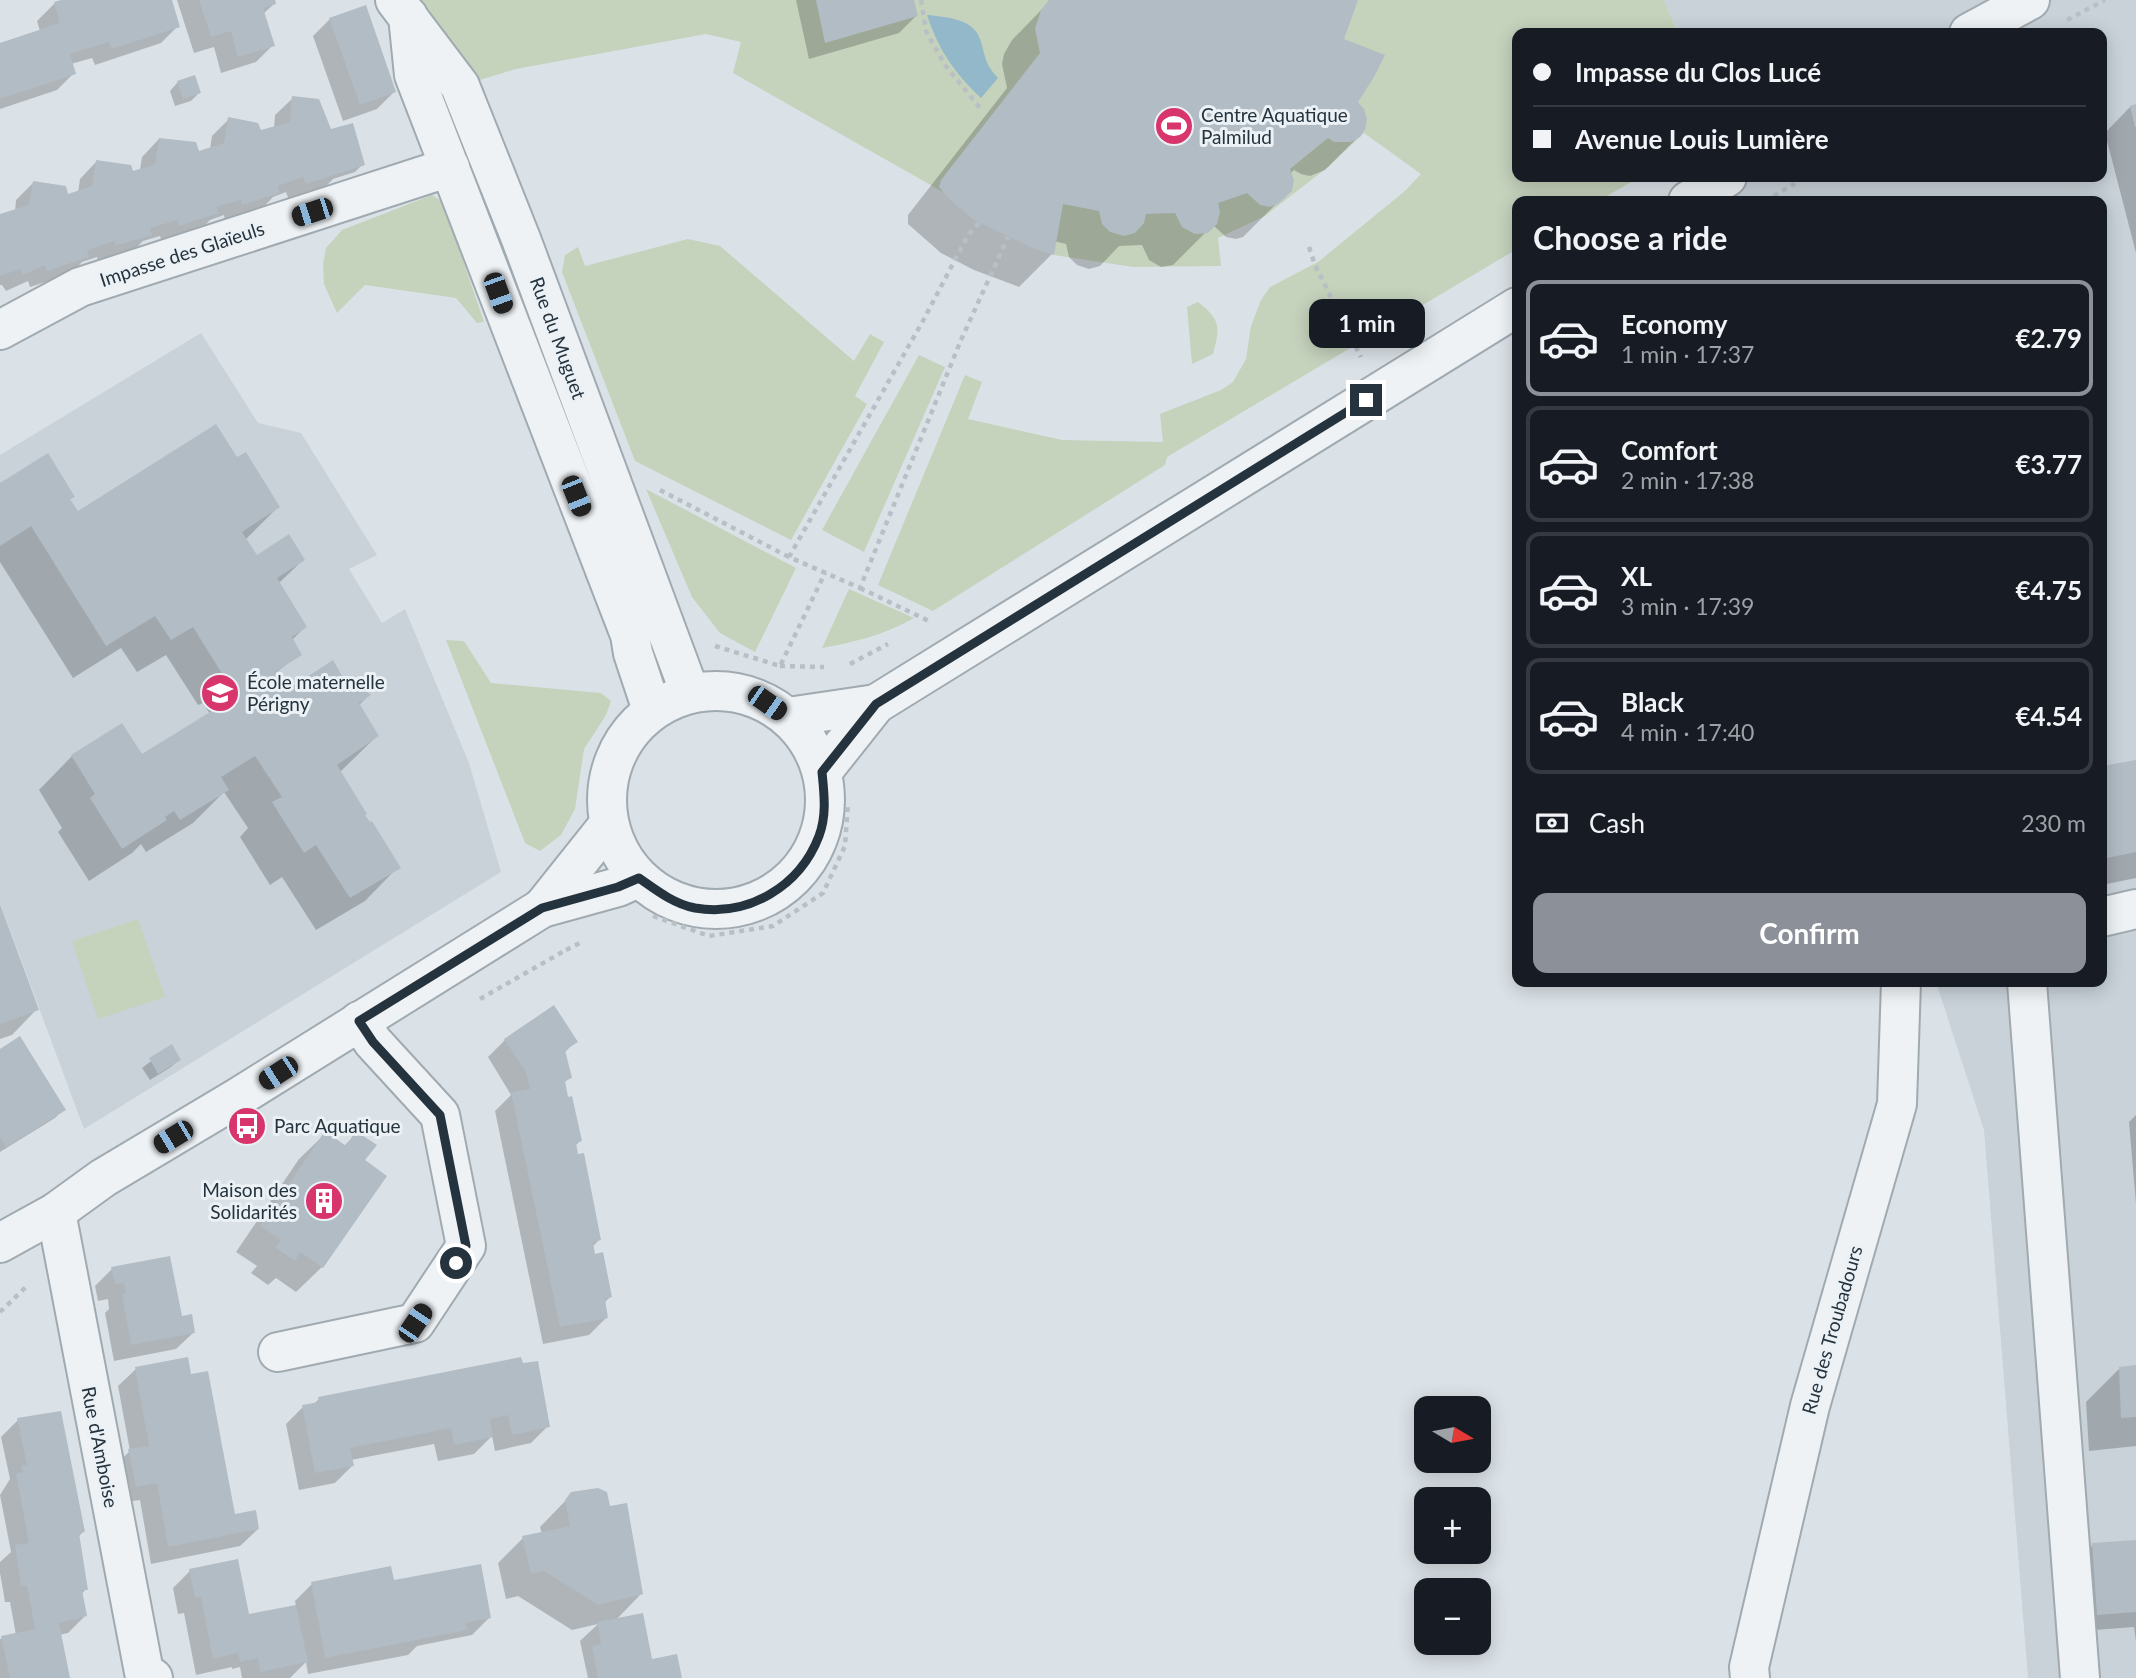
<!DOCTYPE html>
<html lang="en">
<head>
<meta charset="utf-8">
<style>
  body { margin:0; font-family:Lato,sans-serif; background:#242831; color:#f1f3f6; height:100vh; display:flex; flex-direction:column; font-size:26px; white-space:nowrap }
  * { box-sizing:border-box; margin:0 }
  p { font-size:23px; color:#9ea1a6 }
  .icon { flex:none; width:38px; height:38px; fill:none; stroke:currentColor; stroke-width:2; stroke-linecap:round; stroke-linejoin:round }
  .map { position:relative; flex:1; overflow:hidden }
  .side { position:absolute; left:1512px; top:196px; width:595px; height:791px; display:flex; flex-direction:column; background:#171b24; border-radius:14px; box-shadow:0 4px 18px #0003 }
  .side>* { flex:none }
  .top-card { position:absolute; left:1512px; top:28px; width:595px; height:154px; border-radius:14px; box-shadow:0 4px 18px #0003; display:grid; align-content:center; height:154px; padding:0 21px; background:#171b24 }
  .needle { width:46px; rotate:100deg }
  .buttons { position:absolute; left:1414px; top:1396px; display:grid; gap:14px }
  .buttons a { display:grid; place-items:center; width:77px; height:77px; border-radius:14px; background:#171b24; box-shadow:0 4px 18px #0003; font-size:35px }
  .end { position:absolute; width:32px; height:32px; margin:-16px; border:9px solid #24333e; background:#fff; box-shadow:0 0 0 4px #fff }
  .from { border-radius:50% }
  .bubble { position:absolute; height:49px; border-radius:14px; background:#171b24; box-shadow:0 4px 18px #0003; font-size:23px; font-weight:700; line-height:49px; text-align:center }
  .car { position:absolute; width:21px; height:42px; margin:-21px -10px; border-radius:9px; box-shadow:0 0 5px 2px #0007; background:linear-gradient(#222 24%,#8ab4d8 0 40%,#222 0 76%,#8ab4d8 0 86%,#222 0) }
  .top-card b { display:flex; align-items:center; gap:24px; height:66px; font-size:26px }
  .top-card b+b { border-top:2px solid #363941 }
  .top-card i { width:18px; height:18px; background:#f1f3f6 }
  ul { padding:0; list-style:none }
  li { display:flex; align-items:center; gap:21px; height:116px; margin:0 14px 10px; padding:0 7px; border:4px solid #363941; border-radius:14px }
  li div { flex:1 }
  li b { display:block; font-size:26px }
  li em { font-style:normal; font-weight:700 }
  li.current { border-color:#8c9099 }
  li>.icon { width:63px; height:63px; stroke-width:1.5 }
  h2 { padding:0 21px; font-size:32px; line-height:84px }
  .pay { display:flex; align-items:center; gap:18px; height:77px; padding:0 21px; font-size:26px }
  .pay p { margin-inline-start:auto }
  .action { display:flex; gap:14px; margin-top:auto; padding:14px 21px }
  .action a { flex:1; height:80px; border-radius:14px; background:#8c9099; color:#fff; font-size:28px; font-weight:700; line-height:80px; text-align:center }
  .map>svg:first-child { display:block }
  .built { fill:#c9d2d9 }
  .green { fill:#c5d2bc }
  .water { fill:#93b8ca }
  .shadow { fill:#0003 }
  .building { fill:#b2bcc4 }
  .lines { fill:none; stroke-linecap:round; stroke-linejoin:round }
  .minor-casing { stroke:#a0aab1; stroke-width:42 }
  .path { stroke:#b9c0c5; stroke-width:4.5; stroke-dasharray:5 5; stroke-linecap:butt }
  .minor { stroke:#eef2f5; stroke-width:38 }
  .route { stroke:#24333e; stroke-width:9 }
  .labels { text-anchor:middle; stroke-width:6; stroke-linejoin:round; paint-order:stroke }
  .poi-label { font-size:19px; fill:#24333e; stroke:#ebf1f5; text-anchor:start }
  .street-label { font-size:19px; fill:#24333e; stroke:#ebf1f5 }
</style>
</head>
<body>
<div class="map">
<svg width="2136" height="1678" viewBox="0 0 2136 1678">
  <rect width="100%" height="100%" fill="#dbe2e7"/>
  <!-- built -->
  <g class="built">
    <polygon points="1664,0 2136,0 2136,1678 2028,1678 1984,1130 1936,982 2102,982 2102,201 1710,201 1713,177 2102,177 2102,33 1678,33"/>
    <polygon points="201,333 258,423 301,433 377,555 349,569 382,623 405,609 469,763 501,872 84,1129 0,903 0,455"/>
  </g>
  <!-- green -->
  <g class="green">
    <polygon points="395,0 1664,0 1678,33 1517,33 1517,177 1640,177 1598,201 1517,201 1517,249 1167,457 1165,465 933,611 878,585 965,375 982,382 968,419 1062,440 1163,442 1160,414 1221,390 1233,382 1246,359 1251,326 1261,300 1270,287 1318,262 1405,191 1421,174 1364,133 1328,167 1265,216 1218,238 1221,266 1133,267 1054,255 733,73 741,42 706,34 516,69 460,86"/>
    <polygon points="432,195 443,202 484,322 477,323 456,298 365,285 337,313 324,284 323,264 326,248 342,230"/>
    <polygon points="688,239 720,246 854,361 870,334 884,342 855,396 867,404 791,540 635,461 562,272 565,255 578,247 585,266"/>
    <path d="M1198,302C1221,320 1220,327 1213,354L1192,364L1187,307Z"/>
    <polygon points="919,355 945,367 864,552 822,530"/>
    <polygon points="646,489 796,568 755,652 720,633 692,597"/>
    <path d="M849,589L914,618C884,635 855,642 822,648Z"/>
    <polygon points="446,640 464,641 491,683 601,693 611,701 606,715 584,749 575,809 561,835 540,851 525,843"/>
    <polygon points="138,919 165,997 98,1019 72,941"/>
  </g>
  <!-- water -->
  <path class="water" d="M927,15C945,17 973,18 980,39C986,57 984,63 998,78L981,98C954,72 939,51 927,15Z"/>
  <!-- shadow -->
  <g class="shadow">
    <polygon points="67,0 170,0 178,26 161,43 95,65 92,58 71,64 74,73 57,90 0,109 0,45 40,31 37,21 54,4"/>
    <polygon points="177,0 273,0 274,4 263,14 273,45 256,62 221,73 214,47 194,53"/>
    <polygon points="796,0 913,0 916,16 899,33 809,59"/>
    <polygon points="1051,0 1356,0 1341,40 1356,102 1359,136 1325,170 1310,176 1301,174 1294,170 1290,174 1290,190 1243,237 1236,239 1226,237 1213,225 1173,265 1161,267 1149,260 1142,245 1119,246 1100,266 1089,269 1077,265 1069,257 1066,244 1054,241 1052,254 1019,287 974,270 941,253 908,224 908,215 1007,88 1002,64 1004,54 1012,40"/>
    <polygon points="330,19 394,92 377,109 343,121 313,36"/>
    <polygon points="178,82 199,93 191,101 175,106 170,91"/>
    <polygon points="293,98 363,164 355,172 333,179 324,188 289,200 286,192 273,197 261,210 225,221 224,215 210,220 200,230 162,242 160,236 143,241 133,251 98,262 97,257 82,262 70,274 30,287 28,281 6,291 2,285 0,285 0,216 15,212 16,200 33,183 67,196 78,193 80,179 97,161 132,173 140,170 142,157 159,139 198,153 210,149 212,136 229,119 260,132 274,128 275,115"/>
    <polygon points="2136,106 2136,253 2105,133 2130,107"/>
    <polygon points="235,457 278,507 245,540 257,557 303,560 278,584 305,627 292,640 300,654 274,674 286,692 347,688 369,695 359,705 377,736 340,772 363,815 398,867 365,901 316,930 282,877 270,885 240,837 248,828 224,792 193,823 146,852 141,844 132,853 89,881 58,832 62,828 39,790 72,756 141,756 210,714 203,703 198,705 166,655 137,672 121,648 73,678 0,562 0,486 73,496 69,500 77,513"/>
    <polygon points="2136,761 2136,878 2102,885 2102,768"/>
    <polygon points="0,908 37,1009 12,1035 0,1039"/>
    <polygon points="505,1040 576,1041 564,1053 570,1077 563,1084 580,1141 575,1146 599,1240 592,1247 610,1297 604,1303 607,1317 589,1335 543,1344 495,1111 511,1095 488,1057"/>
    <polygon points="171,1046 179,1059 171,1067 150,1080 142,1068"/>
    <polygon points="0,1051 63,1110 55,1118 0,1152"/>
    <polygon points="2136,1115 2136,1204 2129,1122"/>
    <polygon points="357,1133 362,1161 322,1267 296,1292 276,1278 268,1285 251,1273 257,1266 236,1252 299,1159 325,1134 343,1147"/>
    <polygon points="112,1269 180,1318 194,1332 176,1349 114,1361 105,1313 109,1309 108,1299 98,1301 95,1286"/>
    <polygon points="520,1359 548,1426 531,1443 495,1451 492,1436 474,1454 438,1461 434,1444 351,1460 352,1466 335,1483 299,1490 286,1424 303,1407 313,1405 319,1399"/>
    <polygon points="2136,1367 2136,1446 2089,1451 2086,1402 2120,1368"/>
    <polygon points="136,1369 190,1377 233,1515 258,1529 240,1546 151,1564 140,1500 119,1503 112,1468 130,1451 118,1386"/>
    <polygon points="18,1420 83,1532 78,1537 86,1589 81,1595 85,1616 68,1633 59,1635 68,1678 0,1678 0,1639 16,1635 10,1602 5,1602 0,1573 0,1562 11,1552 0,1495 10,1479 1,1437"/>
    <polygon points="572,1494 609,1508 641,1594 615,1621 651,1661 680,1678 588,1678 580,1641 598,1624 572,1630 518,1596 506,1599 498,1563 523,1538 542,1534 540,1527"/>
    <polygon points="2136,1542 2136,1642 2134,1627 2081,1631 2076,1562 2093,1545"/>
    <polygon points="190,1571 248,1617 296,1606 295,1601 312,1584 393,1584 490,1617 472,1635 417,1646 408,1655 308,1674 306,1662 290,1678 242,1678 240,1667 232,1669 232,1667 196,1675 184,1613 178,1614 173,1588"/>
  </g>
  <!-- building -->
  <g class="building">
    <polygon points="61,0 172,0 180,27 112,49 109,42 70,54 76,74 0,99 0,43 60,23 54,2"/>
    <polygon points="199,0 275,0 276,4 263,8 275,46 238,57 231,31 211,37"/>
    <polygon points="816,0 914,0 918,16 825,43"/>
    <polygon points="1049,0 1358,0 1344,39 1385,55 1374,77 1358,102 1364,109 1367,119 1365,129 1360,137 1351,142 1334,142 1328,138 1290,169 1294,180 1292,191 1278,204 1270,207 1260,205 1247,193 1218,203 1220,212 1217,224 1208,233 1195,234 1182,227 1175,213 1146,214 1144,223 1135,233 1124,236 1110,232 1102,224 1099,211 1063,204 1054,255 1035,249 974,220 950,200 939,187 941,180 1040,53 1035,29 1041,10"/>
    <polygon points="366,5 396,92 360,105 329,18"/>
    <polygon points="195,75 201,93 183,99 177,81"/>
    <polygon points="292,96 319,99 331,129 353,123 365,165 306,184 303,177 278,186 280,193 242,205 241,200 216,207 219,213 179,226 177,220 150,228 152,235 115,246 114,241 87,250 89,257 47,271 45,265 23,275 20,269 0,276 0,214 29,205 33,181 66,186 68,194 92,186 96,160 131,165 133,171 155,164 159,138 196,142 199,151 224,143 228,117 258,123 261,130 290,122"/>
    <polygon points="2136,104 2136,127 2135,127 2130,106"/>
    <polygon points="216,424 237,457 246,452 280,507 242,532 257,555 289,534 305,560 277,578 307,627 292,637 302,655 275,672 287,690 333,660 348,686 355,681 371,695 359,703 379,736 337,765 367,814 365,815 370,822 372,821 401,868 350,898 316,845 304,853 272,802 282,797 255,756 221,777 229,790 180,820 174,811 165,817 167,820 122,849 90,798 95,794 71,755 122,723 142,754 236,696 193,627 171,640 155,616 106,646 31,526 0,546 0,483 48,453 75,497 70,499 78,511"/>
    <polygon points="2136,760 2136,852 2102,859 2102,766"/>
    <polygon points="0,904 39,1010 0,1024"/>
    <polygon points="554,1005 578,1042 565,1050 572,1078 565,1081 568,1097 572,1096 582,1141 576,1143 578,1154 584,1153 601,1240 593,1242 595,1254 603,1252 612,1297 605,1299 608,1318 560,1327 511,1092 530,1089 526,1072 504,1039"/>
    <polygon points="20,1036 66,1110 6,1147 0,1137 0,1049"/>
    <polygon points="172,1044 181,1060 158,1074 149,1058"/>
    <polygon points="325,1131 346,1146 356,1131 377,1145 365,1160 387,1176 323,1268 300,1252 295,1261 275,1247 281,1240 260,1226"/>
    <polygon points="170,1256 182,1316 192,1314 195,1333 131,1345 122,1294 126,1294 124,1283 115,1284 111,1267"/>
    <polygon points="188,1357 191,1374 208,1371 235,1514 256,1510 259,1529 168,1547 157,1483 136,1487 128,1449 149,1446 135,1367"/>
    <polygon points="521,1357 523,1363 538,1361 550,1427 512,1435 508,1415 490,1419 493,1437 454,1445 451,1428 350,1448 354,1466 315,1473 302,1405 319,1402 318,1397"/>
    <polygon points="2136,1365 2136,1417 2121,1418 2119,1367"/>
    <polygon points="61,1411 85,1532 79,1533 88,1590 82,1590 87,1616 59,1623 70,1678 10,1678 1,1636 35,1629 27,1586 21,1586 15,1545 29,1543 16,1474 23,1472 21,1466 27,1465 17,1418"/>
    <polygon points="598,1488 607,1492 610,1506 627,1503 643,1594 598,1605 544,1571 531,1574 522,1536 570,1526 565,1500 571,1492"/>
    <polygon points="2136,1540 2136,1612 2097,1615 2092,1543"/>
    <polygon points="238,1559 249,1614 296,1605 308,1662 260,1672 258,1658 240,1662 238,1653 213,1659 201,1597 195,1598 189,1569"/>
    <polygon points="481,1564 491,1618 465,1623 468,1630 325,1658 311,1582 391,1566 394,1580"/>
    <polygon points="643,1613 652,1659 677,1654 682,1678 598,1678 592,1646 601,1644 597,1622"/>
  </g>
  <g class="lines">
    <defs>
      <g id="minor">
        <polyline points="395,0 460,86 521,239 690,693"/>
        <polyline points="408,16 414,75 630,635 633,653 652,710"/>
        <polyline points="1969,33 2030,0"/>
        <polyline points="1688,201 1727,177"/>
        <polyline points="0,330 80,287 450,167"/>
        <circle cx="716" cy="800" r="109"/>
        <polyline points="788,717 876,704"/>
        <polyline points="822,772 876,704 1517,307"/>
        <polyline points="542,908 609,824"/>
        <polyline points="2102,917 2136,909"/>
        <polyline points="2027,982 2080,1678"/>
        <polyline points="56,1212 144,1672 153,1678"/>
        <polyline points="0,1243 56,1212 103,1178 237,1098 542,908 618,887 638,878"/>
        <polyline points="278,1352 415,1323 466,1246 440,1115 373,1042 359,1021"/>
        <polyline points="1750,1678 1749,1667 1810,1406 1897,1104 1901,982"/>
      </g>
    </defs>
    <!-- minor casing -->
    <use href="#minor" class="minor-casing"/>
    <!-- path -->
    <g class="path">
      <polyline points="921,0 926,31 945,65 981,109"/>
      <polyline points="2067,20 2105,0"/>
      <polyline points="1765,201 1806,177"/>
      <polyline points="979,223 968,235 924,319 789,557 860,588 961,340 1008,237"/>
      <polyline points="1309,247 1315,265 1361,357"/>
      <polyline points="660,490 789,557"/>
      <polyline points="860,588 931,622"/>
      <polyline points="715,646 780,666 825,573"/>
      <polyline points="850,664 888,644"/>
      <polyline points="780,666 824,667"/>
      <polyline points="653,916 709,936 773,926 823,893 845,846 848,803"/>
      <polyline points="566,950 580,943"/>
      <polyline points="480,999 566,950"/>
      <polyline points="0,1312 27,1286"/>
    </g>
    <!-- minor -->
    <use href="#minor" class="minor"/>
  </g>
  <g class="lines">
    <!-- route -->
    <path class="route" d="M456,1263L466,1246L440,1115L373,1042L359,1021L542,908L618,887L639,878C656,890 674,904 695,908C749,917 800,886 819,836C827,815 824,793 822,772L876,704L1366,400"/>
  </g>
  <!-- icons -->
  <defs>
    <symbol id="stadium-disc" viewBox="-11 -11 22 22"><circle r="9.5" fill="#d7356c" stroke="#ebf1f5"/><path d="M0-5a6.5 5 0 1 0 0 10a6.5 5 0 1 0 0-10ZM-3.5-1.8h7v3.6h-7Z" fill="#fff"/></symbol>
    <symbol id="school-disc" viewBox="-11 -11 22 22"><circle r="9.5" fill="#d7356c" stroke="#ebf1f5"/><path d="M0-5L7-2L0 1L-7-2ZM-4 1L0 2.5L4 1V4Q0 6-4 4Z" fill="#fff"/></symbol>
    <symbol id="bus-disc" viewBox="-11 -11 22 22"><circle r="9.5" fill="#d7356c" stroke="#ebf1f5"/><path d="M-5-6H5V4H4V6H2V4H-2V6H-4V4H-5ZM-3.5-4V0h7V-4ZM-3.5 1.2v1.5H-2V1.2ZM2 1.2v1.5H3.5V1.2Z" fill="#fff"/></symbol>
    <symbol id="building-disc" viewBox="-11 -11 22 22"><circle r="9.5" fill="#d7356c" stroke="#ebf1f5"/><path d="M-4-6H4V6H1V3H-1V6H-4ZM-2.5-4.3h1.7v1.8h-1.7ZM.8-4.3h1.7v1.8H.8ZM-2.5-1h1.7V.8h-1.7ZM.8-1h1.7V.8H.8Z" fill="#fff"/></symbol>
  </defs>
  <g fill-rule="evenodd">
    <use href="#stadium-disc" x="1152" y="104" width="44" height="44"/>
    <use href="#school-disc" x="198" y="671" width="44" height="44"/>
    <use href="#bus-disc" x="225" y="1104" width="44" height="44"/>
    <use href="#building-disc" x="302" y="1179" width="44" height="44"/>
  </g>
  <g class="labels">
    <!-- poi labels -->
    <g class="poi-label">
      <text x="1201" y="122">Centre Aquatique<tspan x="1201" dy="22">Palmilud</tspan></text>
      <text x="247" y="689">École maternelle<tspan x="247" dy="22">Périgny</tspan></text>
      <text x="274" y="1133">Parc Aquatique</text>
      <text x="297" y="1197" text-anchor="end">Maison des<tspan x="297" dy="22">Solidarités</tspan></text>
    </g>
    <!-- street labels -->
    <g class="street-label">
      <text transform="translate(182 254) rotate(-18)" y="7">Impasse des Glaïeuls</text>
      <text transform="translate(558 338) rotate(70)" y="7">Rue du Muguet</text>
      <text transform="translate(1832 1330) rotate(-74)" y="7">Rue des Troubadours</text>
      <text transform="translate(100 1447) rotate(79)" y="7">Rue d'Amboise</text>
    </g>
  </g>
</svg>
<div class="buttons">
<a><svg class="needle" viewBox="-14 -14 28 28"><path d="M0-13l5 13h-10z" fill="#e53935"/><path d="M0 13l5-13h-10z" fill="#9ea1a6"/></svg></a>
<a>+</a>
<a>−</a>
</div>
<i class="end from" style="left:456px;top:1263px"></i>
<i class="end" style="left:1366px;top:400px"></i>
<div class="bubble" style="left:1309px;top:299px;width:116px">1 min</div>
<i class="car" style="left:312px;top:212px;rotate:252deg"></i>
<i class="car" style="left:498px;top:293px;rotate:160deg"></i>
<i class="car" style="left:576px;top:496px;rotate:158deg"></i>
<i class="car" style="left:767px;top:703px;rotate:125deg"></i>
<i class="car" style="left:278px;top:1073px;rotate:237deg"></i>
<i class="car" style="left:173px;top:1137px;rotate:239deg"></i>
<i class="car" style="left:415px;top:1323px;rotate:34deg"></i>
<div class="top-card">
<b><i class="from"></i>Impasse du Clos Lucé</b>
<b><i></i>Avenue Louis Lumière</b>
</div>
<section class="side">
<h2>Choose a ride</h2>
<ul>
<li class="current"><svg class="icon" aria-label="car" viewBox="0 0 24 24"><path d="M5 17H2v-5l4-1 3-4h7l3 4 3 1v5h-3M9 17h6M6 11h13"/><circle cx="7" cy="17" r="2"/><circle cx="17" cy="17" r="2"/></svg><div><b>Economy</b><p>1 min · 17:37</p></div><em>€2.79</em></li>
<li><svg class="icon" aria-label="car" viewBox="0 0 24 24"><path d="M5 17H2v-5l4-1 3-4h7l3 4 3 1v5h-3M9 17h6M6 11h13"/><circle cx="7" cy="17" r="2"/><circle cx="17" cy="17" r="2"/></svg><div><b>Comfort</b><p>2 min · 17:38</p></div><em>€3.77</em></li>
<li><svg class="icon" aria-label="car" viewBox="0 0 24 24"><path d="M5 17H2v-5l4-1 3-4h7l3 4 3 1v5h-3M9 17h6M6 11h13"/><circle cx="7" cy="17" r="2"/><circle cx="17" cy="17" r="2"/></svg><div><b>XL</b><p>3 min · 17:39</p></div><em>€4.75</em></li>
<li><svg class="icon" aria-label="car" viewBox="0 0 24 24"><path d="M5 17H2v-5l4-1 3-4h7l3 4 3 1v5h-3M9 17h6M6 11h13"/><circle cx="7" cy="17" r="2"/><circle cx="17" cy="17" r="2"/></svg><div><b>Black</b><p>4 min · 17:40</p></div><em>€4.54</em></li>
</ul>
<div class="pay"><svg class="icon" aria-label="cash" viewBox="0 0 24 24"><path d="M3 7h18v10H3z"/><circle cx="12" cy="12" r="2"/></svg>Cash<p>230 m</p></div>
<div class="action"><a>Confirm</a></div>
</section>
</div>
</body>
</html>
